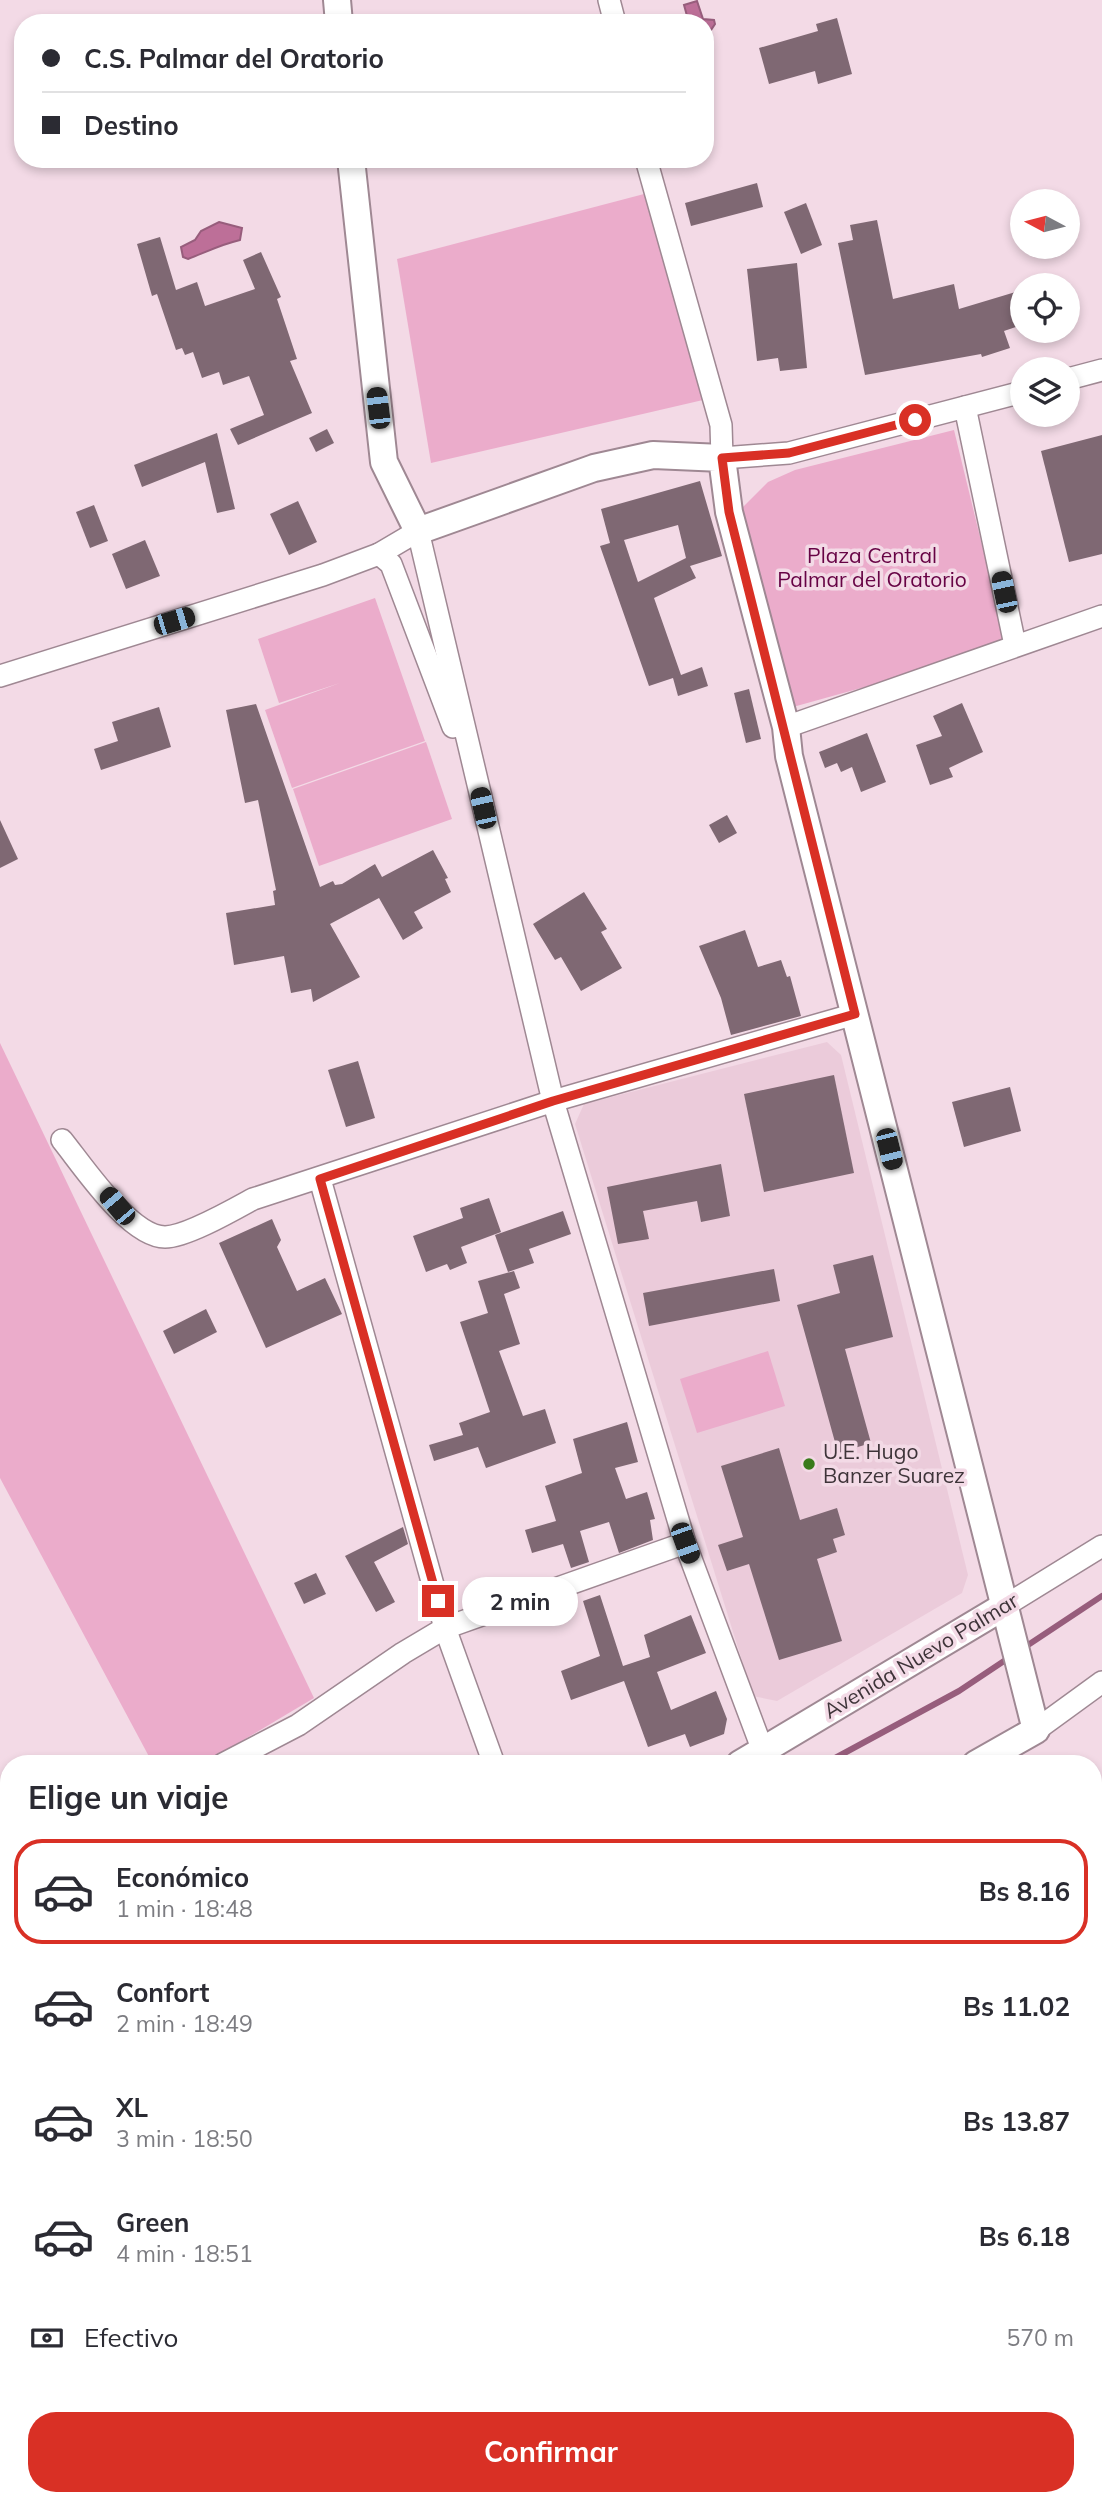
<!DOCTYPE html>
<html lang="es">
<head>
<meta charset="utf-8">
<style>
  body { margin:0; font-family:Mulish,sans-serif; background:#f2f2f3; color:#2b2b33; height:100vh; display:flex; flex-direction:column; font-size:26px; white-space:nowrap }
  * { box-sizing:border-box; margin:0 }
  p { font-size:23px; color:#7c7c81 }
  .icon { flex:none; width:38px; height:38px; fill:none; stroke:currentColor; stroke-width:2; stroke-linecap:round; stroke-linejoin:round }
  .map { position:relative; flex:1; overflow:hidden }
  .details { position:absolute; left:0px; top:1755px; width:1102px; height:751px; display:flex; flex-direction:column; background:#fff; border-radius:28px 28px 0 0; box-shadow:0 4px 10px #0003 }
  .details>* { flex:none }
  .hud { position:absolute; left:14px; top:14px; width:700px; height:154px; border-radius:28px; box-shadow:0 4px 10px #0003; display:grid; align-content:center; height:154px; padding:0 28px; background:#fff }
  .needle { width:46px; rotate:277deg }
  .controls { position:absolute; left:1010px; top:189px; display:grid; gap:14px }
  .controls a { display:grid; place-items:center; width:70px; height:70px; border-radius:50%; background:#fff; box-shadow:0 4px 10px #0003; font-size:35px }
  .end { position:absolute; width:32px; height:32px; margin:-16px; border:9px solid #d93025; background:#fff; box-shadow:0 0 0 4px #fff }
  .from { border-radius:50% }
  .bubble { position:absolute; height:49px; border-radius:24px; background:#fff; box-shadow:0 4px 10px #0003; font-size:23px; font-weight:700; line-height:49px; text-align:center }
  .car { position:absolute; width:21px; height:42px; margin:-21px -10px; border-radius:9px; box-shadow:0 0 5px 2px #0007; background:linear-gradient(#222 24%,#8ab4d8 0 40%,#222 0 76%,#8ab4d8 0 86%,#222 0) }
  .hud b { display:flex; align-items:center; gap:24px; height:66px; font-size:26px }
  .hud b+b { border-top:2px solid #e1e1e2 }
  .hud i { width:18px; height:18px; background:#2b2b33 }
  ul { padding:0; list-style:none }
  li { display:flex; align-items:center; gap:21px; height:105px; margin:0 14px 10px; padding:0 14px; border:4px solid transparent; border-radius:28px }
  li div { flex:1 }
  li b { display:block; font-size:26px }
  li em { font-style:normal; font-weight:700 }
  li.active { border-color:#d93025 }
  li>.icon { width:63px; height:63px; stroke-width:1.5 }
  h2 { padding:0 28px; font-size:32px; line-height:84px }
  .pay { display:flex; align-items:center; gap:18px; height:77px; padding:0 28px; font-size:26px }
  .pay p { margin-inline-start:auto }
  .action { display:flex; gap:14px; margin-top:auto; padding:14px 28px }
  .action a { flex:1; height:80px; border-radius:28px; background:#d93025; color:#fff; font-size:28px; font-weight:700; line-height:80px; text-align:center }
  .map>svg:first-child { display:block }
  .built { fill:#ebcbda }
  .green { fill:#ebaccb }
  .water { fill:#bd6f98; stroke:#975d7c; stroke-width:2 }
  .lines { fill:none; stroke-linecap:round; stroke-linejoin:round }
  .stream { stroke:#975d7c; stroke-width:6 }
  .building { fill:#7f6873; fill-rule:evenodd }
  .minor-casing { stroke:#9f8893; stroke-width:24 }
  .major-casing { stroke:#9f8893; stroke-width:30 }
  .minor { stroke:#fff; stroke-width:21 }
  .major { stroke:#fff; stroke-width:26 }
  .route { stroke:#d93025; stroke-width:9 }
  .poi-dot { fill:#397b1b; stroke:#f3dae6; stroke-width:2.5 }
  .labels { text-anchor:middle; stroke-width:7; stroke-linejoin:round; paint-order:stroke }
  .park-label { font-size:21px; fill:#670345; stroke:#f3dae6 }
  .poi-label { font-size:21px; fill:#3e3439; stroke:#f3dae6; text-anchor:start }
  .street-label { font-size:21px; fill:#3e3439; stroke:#f3dae6 }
</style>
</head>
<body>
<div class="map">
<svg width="1102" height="2505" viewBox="0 0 1102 2505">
  <rect width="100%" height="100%" fill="#f3dae6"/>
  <!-- built -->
  <polygon class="built" points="827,1042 841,1055 968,1575 962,1593 777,1701 753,1696 575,1124 584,1104"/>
  <!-- green -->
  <g class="green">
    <polygon points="644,194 703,400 431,463 397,259"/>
    <polygon points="954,430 1005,640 897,678 793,707 741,509 768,482 795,470"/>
    <polygon points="375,598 425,741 292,788 265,710 340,683 279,703 258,639"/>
    <polygon points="426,742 452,819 319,866 293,789"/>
    <polygon points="0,1043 314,1698 203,1764 153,1764 0,1478"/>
    <polygon points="768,1351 785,1406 697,1433 680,1379"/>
  </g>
  <!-- water -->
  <g class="water">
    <polygon points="697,1 703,19 714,20 715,24 711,30 705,28 705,23 689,23 684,5"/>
    <path d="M219,222L242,228L240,240C222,244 206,252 188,259L183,257L181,247L195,240L201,231Z"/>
  </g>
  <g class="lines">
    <!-- stream -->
    <g class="stream">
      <polyline points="1022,1649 1102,1596"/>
      <polyline points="824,1764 959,1691 1010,1657"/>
      <polyline points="0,2229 9,2224"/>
      <polyline points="976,2497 978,2505"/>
    </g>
  </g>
  <!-- building -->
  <g class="building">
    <polygon points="837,18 852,74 818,84 815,71 769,84 759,48 818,31 816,24"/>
    <polygon points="757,183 763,207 691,226 685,203"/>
    <polygon points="806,203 822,245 801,254 784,212"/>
    <polygon points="877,220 893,299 954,284 959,309 1022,290 1022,325 1004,331 1010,348 982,357 981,354 865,375 838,243 853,240 850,225"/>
    <polygon points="160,237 176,290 197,282 205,306 255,289 243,260 261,252 281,297 277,299 297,359 290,361 312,413 238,445 230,429 264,415 249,376 223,385 219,372 202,378 193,352 185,355 182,348 176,350 157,294 152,296 137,244"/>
    <polygon points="797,263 807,368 780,371 778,358 757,361 747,269"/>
    <polygon points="327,429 334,443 316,452 309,438"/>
    <polygon points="217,433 235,509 217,513 205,462 142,487 134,465"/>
    <polygon points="1102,435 1102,554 1069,562 1041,451"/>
    <path d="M700,481L722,556L690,566L696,578L654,598L681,675L702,667L708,686L678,696L673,678L649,686L600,546L610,543L601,509ZM678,525L686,558L638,582L624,540Z"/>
    <polygon points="298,501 317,542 289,555 270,514"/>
    <polygon points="94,505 108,541 90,548 76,512"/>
    <polygon points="145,540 160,576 126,589 112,554"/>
    <polygon points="749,689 761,739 746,743 734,693"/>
    <polygon points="962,703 983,752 949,768 953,777 930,785 916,745 942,736 933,716"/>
    <polygon points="256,704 320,887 333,881 335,885 342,884 375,864 382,877 433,850 448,878 445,879 451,892 414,912 423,928 403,940 379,898 330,924 360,977 313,1002 311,989 291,993 284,956 234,965 226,913 275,905 273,891 276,890 258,800 245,803 226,710"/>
    <polygon points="159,707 171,747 101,770 94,749 118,741 112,722"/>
    <polygon points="867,733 886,782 861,792 852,767 841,772 837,763 825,768 819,752"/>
    <polygon points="727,815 737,833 719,843 709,825"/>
    <polygon points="0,820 18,859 0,868"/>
    <polygon points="584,892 607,929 601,932 622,968 581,991 561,957 555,960 533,924"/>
    <polygon points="745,930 758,967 781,960 787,977 790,976 801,1016 731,1035 721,998 699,946"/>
    <polygon points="358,1061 375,1118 346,1127 328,1070"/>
    <polygon points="834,1075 854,1173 764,1192 744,1094"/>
    <polygon points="1010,1087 1021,1131 964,1147 952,1102"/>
    <polygon points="721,1164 730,1216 701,1222 697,1201 643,1211 649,1239 618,1244 607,1187"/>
    <polygon points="489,1198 501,1232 461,1247 467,1263 450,1270 447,1264 426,1272 413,1236 463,1218 460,1208"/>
    <polygon points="563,1211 571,1234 529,1249 534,1263 508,1272 495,1235"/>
    <polygon points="272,1219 281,1240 277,1247 297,1291 325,1278 342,1314 266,1348 219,1243"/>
    <polygon points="873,1255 893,1337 845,1349 871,1443 838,1453 797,1305 840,1293 833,1265"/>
    <polygon points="774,1269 780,1301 649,1326 643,1293"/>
    <polygon points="514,1271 520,1288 504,1294 520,1344 499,1351 523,1416 545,1409 556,1443 486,1468 478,1447 434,1461 429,1445 463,1435 459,1423 490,1412 460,1322 488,1313 478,1281"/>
    <polygon points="206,1309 217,1332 174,1354 163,1331"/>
    <polygon points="627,1422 638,1462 615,1468 626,1499 647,1492 655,1519 650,1520 653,1540 619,1553 609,1522 580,1531 589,1562 571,1568 563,1544 532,1553 525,1530 556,1521 545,1486 582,1473 573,1439"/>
    <polygon points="779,1448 800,1520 837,1508 845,1535 833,1539 837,1552 817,1559 842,1641 779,1660 749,1564 727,1571 718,1545 743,1537 721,1466"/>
    <polygon points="403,1527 408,1544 374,1562 395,1602 376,1612 345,1556"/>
    <polygon points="316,1573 326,1594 304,1604 294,1583"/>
    <polygon points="600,1595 623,1666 650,1657 644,1635 691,1615 706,1653 657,1672 671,1710 716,1691 727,1719 724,1734 690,1747 685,1734 648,1747 624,1681 571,1700 561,1671 600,1656 583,1601"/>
  </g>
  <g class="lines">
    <defs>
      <g id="minor">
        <polyline points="609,0 615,23"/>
        <polyline points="646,159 721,425 722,458 789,453 1022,392"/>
        <polyline points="1068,379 1102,370"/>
        <polyline points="965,407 1015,645"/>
        <polyline points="379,554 391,564 453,727"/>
        <polyline points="0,676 323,575 379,554 418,531 553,1101 685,1543 763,1751"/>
        <polyline points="786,727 1102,616"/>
        <path d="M62,1140C83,1166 130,1237 165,1237C186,1237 233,1210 253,1199L553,1101L855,1014"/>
        <polyline points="320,1179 445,1628 494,1764"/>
        <polyline points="1003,1607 1102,1546"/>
        <polyline points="1036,1730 1102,1682"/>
        <polyline points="223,1764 298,1725 403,1653 445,1628 685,1543"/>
        <polyline points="0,1884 9,1879"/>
        <polyline points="1094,1987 1102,1981"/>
        <polyline points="0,2032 9,2048"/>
        <polyline points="1094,2259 1102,2253"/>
        <polyline points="0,2481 9,2497"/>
        <polyline points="509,2497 511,2505"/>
        <polyline points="950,2497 952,2505"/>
        <polyline points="1009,2497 1010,2505"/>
        <polyline points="159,2505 174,2497"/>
        <polyline points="594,2505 608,2497"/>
      </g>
      <g id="major">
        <polyline points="337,0 339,23"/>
        <polyline points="351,159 384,462 418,531 594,468 653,455 722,458 729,512 786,727 789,756 1036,1730 976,1764"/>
        <polyline points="740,1764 1003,1607"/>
        <polyline points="0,2176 9,2171"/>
        <polyline points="0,2310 9,2305"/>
      </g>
    </defs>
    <!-- minor casing -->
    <use href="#minor" class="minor-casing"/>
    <!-- major casing -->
    <use href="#major" class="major-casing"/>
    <!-- minor -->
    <use href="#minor" class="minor"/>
    <!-- major -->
    <use href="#major" class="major"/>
  </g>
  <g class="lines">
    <!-- route -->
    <polyline class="route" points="438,1601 320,1179 553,1101 855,1014 729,512 722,458 789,453 915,420"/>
  </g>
  <!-- markers -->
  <circle class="poi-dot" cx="809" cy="1464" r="7"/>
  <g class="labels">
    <!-- park labels -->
    <g class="park-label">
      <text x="872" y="563">Plaza Central<tspan x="872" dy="24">Palmar del Oratorio</tspan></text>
    </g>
    <!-- poi labels -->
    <g class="poi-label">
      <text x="823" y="1459">U.E. Hugo<tspan x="823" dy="24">Banzer Suarez</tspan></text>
    </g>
    <!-- street labels -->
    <g class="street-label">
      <text transform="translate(921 1656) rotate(-31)" y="7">Avenida Nuevo Palmar</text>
    </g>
  </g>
</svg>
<div class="controls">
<a><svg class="needle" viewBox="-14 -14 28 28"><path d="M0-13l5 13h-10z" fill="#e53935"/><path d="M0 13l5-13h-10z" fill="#7c7c81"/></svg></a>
<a><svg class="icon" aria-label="locate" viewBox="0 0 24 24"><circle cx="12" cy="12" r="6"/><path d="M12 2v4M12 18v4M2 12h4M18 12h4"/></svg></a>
<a><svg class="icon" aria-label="layers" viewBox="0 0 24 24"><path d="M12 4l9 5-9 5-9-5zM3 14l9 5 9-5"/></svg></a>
</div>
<i class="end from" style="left:915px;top:420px"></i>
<i class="end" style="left:438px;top:1601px"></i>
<div class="bubble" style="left:462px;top:1577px;width:116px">2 min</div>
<i class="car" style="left:378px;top:408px;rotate:353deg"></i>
<i class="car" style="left:1004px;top:592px;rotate:348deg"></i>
<i class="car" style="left:174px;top:621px;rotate:73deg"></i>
<i class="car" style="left:483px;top:808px;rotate:347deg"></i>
<i class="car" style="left:889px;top:1149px;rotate:166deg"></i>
<i class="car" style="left:117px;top:1206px;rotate:320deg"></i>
<i class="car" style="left:685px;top:1543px;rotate:160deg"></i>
<div class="hud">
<b><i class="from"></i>C.S. Palmar del Oratorio</b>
<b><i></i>Destino</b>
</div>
<section class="details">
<h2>Elige un viaje</h2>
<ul>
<li class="active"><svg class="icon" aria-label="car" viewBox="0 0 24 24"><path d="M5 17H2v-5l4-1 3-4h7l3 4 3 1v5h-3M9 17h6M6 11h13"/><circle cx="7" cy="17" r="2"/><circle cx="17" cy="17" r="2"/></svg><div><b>Económico</b><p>1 min · 18:48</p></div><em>Bs 8.16</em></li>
<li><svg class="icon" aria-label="car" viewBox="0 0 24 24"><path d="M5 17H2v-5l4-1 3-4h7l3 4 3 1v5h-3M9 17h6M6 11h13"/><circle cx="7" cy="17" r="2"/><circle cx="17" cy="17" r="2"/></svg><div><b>Confort</b><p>2 min · 18:49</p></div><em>Bs 11.02</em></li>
<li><svg class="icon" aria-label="car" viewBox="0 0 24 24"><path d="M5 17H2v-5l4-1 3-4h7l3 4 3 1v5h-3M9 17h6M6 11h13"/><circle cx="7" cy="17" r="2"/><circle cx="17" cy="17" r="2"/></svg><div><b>XL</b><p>3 min · 18:50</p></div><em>Bs 13.87</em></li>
<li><svg class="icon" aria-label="car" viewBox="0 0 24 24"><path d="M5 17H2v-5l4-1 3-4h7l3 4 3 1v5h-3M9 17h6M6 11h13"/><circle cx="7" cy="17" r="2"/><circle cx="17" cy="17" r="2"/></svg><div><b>Green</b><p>4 min · 18:51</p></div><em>Bs 6.18</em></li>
</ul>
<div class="pay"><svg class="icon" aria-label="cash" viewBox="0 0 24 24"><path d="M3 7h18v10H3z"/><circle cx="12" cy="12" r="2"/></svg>Efectivo<p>570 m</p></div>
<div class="action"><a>Confirmar</a></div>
</section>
</div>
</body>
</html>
